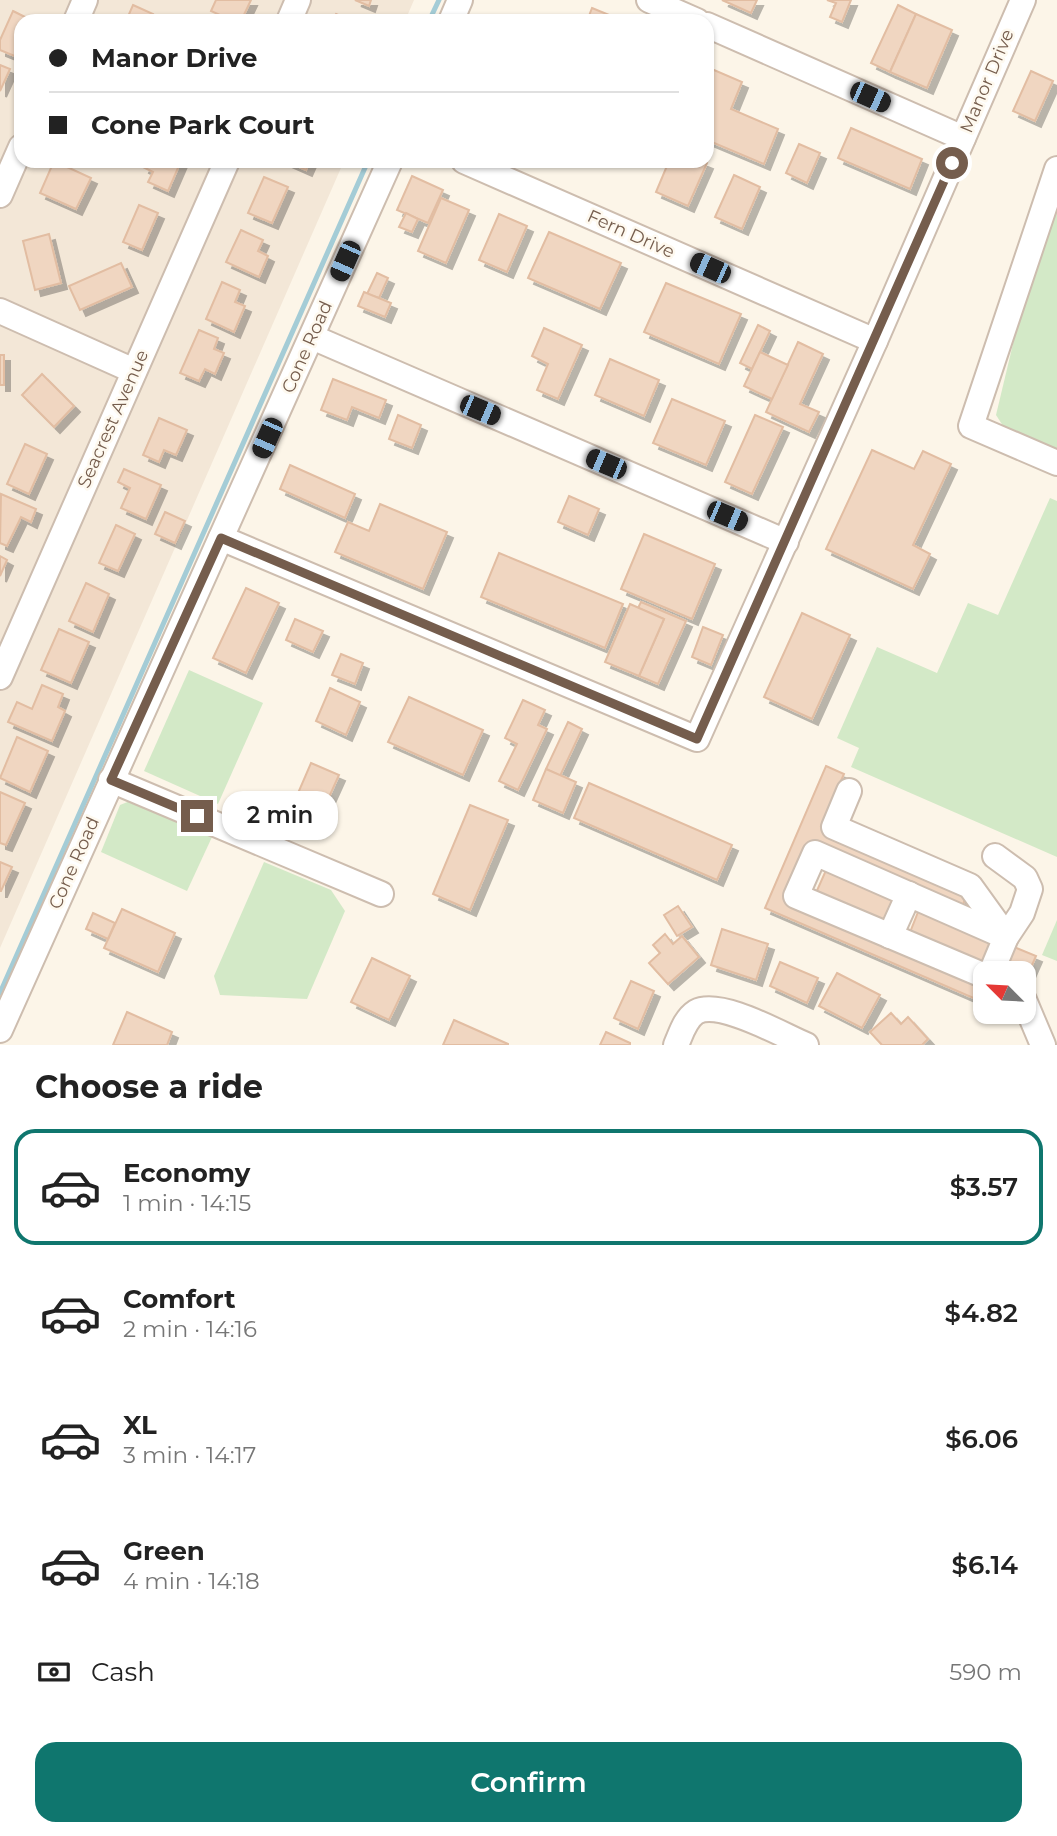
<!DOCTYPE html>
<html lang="en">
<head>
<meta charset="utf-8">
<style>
  body { margin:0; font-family:Montserrat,sans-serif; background:#f2f2f2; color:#222; height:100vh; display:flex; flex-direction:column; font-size:26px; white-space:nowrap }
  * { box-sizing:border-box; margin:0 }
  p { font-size:23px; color:#767676 }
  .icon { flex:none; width:38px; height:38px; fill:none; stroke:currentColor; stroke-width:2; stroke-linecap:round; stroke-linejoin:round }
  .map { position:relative; height:1045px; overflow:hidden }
  .drawer { display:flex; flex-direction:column; background:#fff; flex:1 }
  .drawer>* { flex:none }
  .guide { position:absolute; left:14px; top:14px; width:700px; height:154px; border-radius:21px; box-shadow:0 2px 5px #0004; display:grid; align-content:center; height:154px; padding:0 35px; background:#fff }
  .needle { width:46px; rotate:294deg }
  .tools { position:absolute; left:973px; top:961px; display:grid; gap:14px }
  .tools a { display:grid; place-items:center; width:63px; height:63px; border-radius:14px; background:#fff; box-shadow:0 2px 5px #0004; font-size:35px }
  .end { position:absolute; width:32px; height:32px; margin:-16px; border:9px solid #755d4d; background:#fff; box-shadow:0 0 0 4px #fff }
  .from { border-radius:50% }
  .bubble { position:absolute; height:49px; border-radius:21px; background:#fff; box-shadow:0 2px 5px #0004; font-size:23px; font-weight:600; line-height:49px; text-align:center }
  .car { position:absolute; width:21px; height:42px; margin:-21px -10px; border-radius:9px; box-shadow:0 0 5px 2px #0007; background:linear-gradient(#222 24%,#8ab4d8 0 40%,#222 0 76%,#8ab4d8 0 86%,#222 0) }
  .guide b { display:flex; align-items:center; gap:24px; height:66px; font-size:26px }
  .guide b+b { border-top:2px solid #e0e0e0 }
  .guide i { width:18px; height:18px; background:#222 }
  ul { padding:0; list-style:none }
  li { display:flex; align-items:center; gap:21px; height:116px; margin:0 14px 10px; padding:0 21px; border:4px solid transparent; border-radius:21px }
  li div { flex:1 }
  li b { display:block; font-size:26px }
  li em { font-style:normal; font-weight:600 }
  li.current { border-color:#0f766e }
  li>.icon { width:63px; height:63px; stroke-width:1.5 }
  h2 { padding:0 35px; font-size:32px; line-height:84px }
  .pay { display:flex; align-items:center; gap:18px; height:77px; padding:0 35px; font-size:26px }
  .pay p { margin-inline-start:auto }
  .primary-button { display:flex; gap:14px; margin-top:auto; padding:14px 35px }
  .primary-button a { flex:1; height:80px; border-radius:21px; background:#0f766e; color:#fff; font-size:28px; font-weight:600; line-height:80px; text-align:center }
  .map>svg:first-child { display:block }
  .residential { fill:#f3e7d7 }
  .green { fill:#d3e9c7 }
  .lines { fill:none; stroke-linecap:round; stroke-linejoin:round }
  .stream { stroke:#a4ccd6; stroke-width:5 }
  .building { fill:#f0d6c1; stroke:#e2bda2; stroke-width:2; filter:url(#shadow) }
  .minor-casing { stroke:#cdbdaf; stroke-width:28 }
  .minor { stroke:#fff; stroke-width:24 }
  .route { stroke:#755d4d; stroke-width:9 }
  .labels { text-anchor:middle; stroke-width:5; stroke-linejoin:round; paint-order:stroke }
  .street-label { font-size:18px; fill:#755d4d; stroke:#fef9ef }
</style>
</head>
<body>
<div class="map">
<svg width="1057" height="1045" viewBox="0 0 1057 1045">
  <defs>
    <filter id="shadow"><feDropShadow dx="6" dy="6" stdDeviation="0" flood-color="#0004"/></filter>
  </defs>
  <rect width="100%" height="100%" fill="#fcf5e8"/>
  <!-- residential -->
  <polygon class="residential" points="0,0 414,0 405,21 21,21 21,161 344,161 0,948"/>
  <!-- green -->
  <g class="green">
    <polygon points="1057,209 1057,453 1007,432 996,415 1024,298"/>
    <polygon points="1050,498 1057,501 1057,857 851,767 859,748 837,738 877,647 937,673 968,603 998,615"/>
    <polygon points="189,670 263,703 218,804 144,771"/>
    <polygon points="130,801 212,837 187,891 101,852 120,805"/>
    <polygon points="264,862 331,890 345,911 307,999 220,995 214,976"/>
    <polygon points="1057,920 1057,961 1042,955"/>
  </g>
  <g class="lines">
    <!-- stream -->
    <g class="stream">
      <polyline points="429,21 439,0"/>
      <polyline points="0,993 368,161"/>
    </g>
  </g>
  <!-- building -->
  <g class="building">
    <polygon points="216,0 251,0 241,21 233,21 211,11"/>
    <polygon points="355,0 371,0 369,6"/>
    <polygon points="722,0 757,0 751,13"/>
    <polygon points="827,0 851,0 842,22 830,17 836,3"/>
    <polygon points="133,5 153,14 150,21 126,21"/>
    <polygon points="898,5 916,14 890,72 871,63"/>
    <polygon points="592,8 619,19 618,21 587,21"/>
    <polygon points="13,11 33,21 21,21 21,48 17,57 0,50 0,40"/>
    <polygon points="336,14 351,21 332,21"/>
    <polygon points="916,14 952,30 927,88 890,72"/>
    <polygon points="0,65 10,69 0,91"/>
    <polygon points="707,67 742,82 731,109 778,129 764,164 707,140"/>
    <polygon points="1031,71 1053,81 1035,121 1013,111"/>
    <polygon points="851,128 922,159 910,189 838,158"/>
    <polygon points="799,144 820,153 807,183 786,173"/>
    <polygon points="54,161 91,178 76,209 40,193"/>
    <polygon points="146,161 181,161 168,191 148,182 153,172 143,167"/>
    <polygon points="286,161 310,161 306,170"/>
    <polygon points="669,161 702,161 707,163 688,206 656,192"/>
    <polygon points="734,175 760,187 742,229 715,217"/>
    <polygon points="412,176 443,190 428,223 397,210"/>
    <polygon points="264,177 288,187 272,223 248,213"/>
    <polygon points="441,198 469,210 446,263 418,251"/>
    <polygon points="139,205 158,213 142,250 123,242"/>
    <polygon points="406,213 418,219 412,232 399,227"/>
    <polygon points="499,214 527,226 507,272 479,260"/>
    <polygon points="241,230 263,240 258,251 268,256 259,277 226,262"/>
    <polygon points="549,232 621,263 600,309 528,278"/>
    <polygon points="49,234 61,283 35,290 23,241"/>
    <polygon points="121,263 132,287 80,310 69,286"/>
    <polygon points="377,273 388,278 379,298 367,294"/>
    <polygon points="222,282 240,290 235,302 245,306 234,332 206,319"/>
    <polygon points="666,283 741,314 719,364 644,332"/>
    <polygon points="364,292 391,303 385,317 358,306"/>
    <polygon points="758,325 770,331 752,369 740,363"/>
    <polygon points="544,328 582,345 558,399 537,390 548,364 532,356"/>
    <polygon points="199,330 218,338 214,349 224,353 215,374 205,369 199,381 180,373"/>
    <polygon points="798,342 823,354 800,404 819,412 809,432 766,412"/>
    <polygon points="760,352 788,365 772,399 744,386"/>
    <rect x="0" y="355" width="4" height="30"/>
    <polygon points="610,359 659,380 644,416 595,395"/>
    <polygon points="42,374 74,406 54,427 22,395"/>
    <polygon points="333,379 386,400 379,418 352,407 347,420 321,410"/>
    <polygon points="672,399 725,421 706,465 653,443"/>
    <polygon points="398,415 421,425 412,448 389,439"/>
    <polygon points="755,415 783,427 752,494 725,482"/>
    <polygon points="159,418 187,430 176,455 164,450 159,462 143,455"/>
    <polygon points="25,444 47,454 29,494 7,484"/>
    <polygon points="872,450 914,469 923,451 951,464 913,545 930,554 913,589 826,549"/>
    <polygon points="290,465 355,494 345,518 280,489"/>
    <polygon points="124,469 161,485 146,519 121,508 130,488 118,482"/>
    <polygon points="1,494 36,509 31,522 21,517 7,546 0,543"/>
    <polygon points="569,496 599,509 588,535 558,522"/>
    <polygon points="380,504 447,532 423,589 335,552 348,522 369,531"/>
    <polygon points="165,512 185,521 175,543 155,534"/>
    <polygon points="116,525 135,534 118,571 99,563"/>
    <polygon points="644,534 715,564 692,619 621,589"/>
    <polygon points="499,553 623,604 605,648 481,597"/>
    <polygon points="0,556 7,560 0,576"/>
    <polygon points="86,583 109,594 93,632 69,621"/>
    <polygon points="246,588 279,603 246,673 213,658"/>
    <polygon points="641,602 686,621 658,684 639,676 664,619 638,608"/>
    <polygon points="630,604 664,619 639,676 605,662"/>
    <polygon points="802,613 850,635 812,719 764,697"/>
    <polygon points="295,619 323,631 313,652 286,640"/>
    <polygon points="703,627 723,635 711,665 692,657"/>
    <polygon points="59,629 89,642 71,683 41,670"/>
    <polygon points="341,654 363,663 355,684 332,675"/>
    <polygon points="42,685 63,694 58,707 65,711 52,741 8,722 17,702 32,709"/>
    <polygon points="330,688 360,702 346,735 316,721"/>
    <polygon points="409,697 483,730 463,775 388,742"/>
    <polygon points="523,700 545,710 538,725 547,729 518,790 499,781 517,744 505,738"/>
    <polygon points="568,722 582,729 560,776 546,769"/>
    <polygon points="17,737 48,751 30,792 0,778"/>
    <polygon points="311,763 339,775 316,826 289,814"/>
    <polygon points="826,766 844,774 821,826 969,890 962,907 815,843 791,898 985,981 985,1003 765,908"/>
    <polygon points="546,769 576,782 563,813 533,800"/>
    <polygon points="589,783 732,845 717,880 574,818"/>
    <polygon points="0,792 25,803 6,845 0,843"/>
    <polygon points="470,805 508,820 470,910 433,894"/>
    <polygon points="0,862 12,867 1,891 0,891"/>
    <polygon points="827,868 900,899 888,926 815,895"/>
    <polygon points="678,906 692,927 677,936 664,915"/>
    <polygon points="920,907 994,938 983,966 909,935"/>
    <polygon points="122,909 175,933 158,972 104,948"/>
    <polygon points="93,913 115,923 108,939 86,929"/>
    <polygon points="722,929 768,944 756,980 711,965"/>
    <polygon points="665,934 673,944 682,936 699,957 668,984 649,963 660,953 653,945"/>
    <polygon points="1014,947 1036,956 1025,981 1024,973 1004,971"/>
    <polygon points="372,958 410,976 389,1020 351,1002"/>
    <polygon points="780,962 818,978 807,1003 770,986"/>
    <polygon points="837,973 880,995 862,1028 819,1006"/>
    <polygon points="631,981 654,991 638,1029 614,1018"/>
    <polygon points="127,1012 172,1032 167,1045 113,1045"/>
    <polygon points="891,1013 901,1024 908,1017 928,1039 922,1045 882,1045 870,1032"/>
    <polygon points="454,1020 508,1044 508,1045 443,1045"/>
    <polygon points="606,1032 630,1043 630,1045 600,1045"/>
  </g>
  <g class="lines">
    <defs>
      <g id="minor">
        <polyline points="649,0 697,21"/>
        <polyline points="76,21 85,0"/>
        <polyline points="289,21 298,0"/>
        <polyline points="451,21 460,0"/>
        <polyline points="707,25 963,138"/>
        <polyline points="464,161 875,341"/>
        <polyline points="1057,169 971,426 1057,463"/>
        <polyline points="0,195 21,147"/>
        <polyline points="0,311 134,371"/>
        <polyline points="312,337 786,542"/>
        <polyline points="221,538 697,739 875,341 1023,0"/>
        <polyline points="0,677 227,161"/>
        <polyline points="111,780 381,894"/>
        <polyline points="849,791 834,827 970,886 1006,936"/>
        <polyline points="890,936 909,894"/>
        <polyline points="991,973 1006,937 1022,913 1030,889 1025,878 995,856"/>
        <polyline points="985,976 796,896 815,853 1006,937"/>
        <polyline points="1024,1000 1043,1045"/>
        <polyline points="0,1030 390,161"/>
        <path d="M676,1045C681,1034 685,1019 696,1012C720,999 782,1035 806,1045"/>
      </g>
    </defs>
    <!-- minor casing -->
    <use href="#minor" class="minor-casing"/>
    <!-- minor -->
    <use href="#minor" class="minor"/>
  </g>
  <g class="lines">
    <!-- route -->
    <polyline class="route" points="197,816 111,780 221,538 697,739 952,163"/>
  </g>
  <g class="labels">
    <!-- street labels -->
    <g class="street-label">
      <text transform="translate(987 81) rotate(-67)" y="6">Manor Drive</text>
      <text transform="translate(631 234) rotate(24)" y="6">Fern Drive</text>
      <text transform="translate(307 347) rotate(-66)" y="6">Cone Road</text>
      <text transform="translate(113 419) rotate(-66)" y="6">Seacrest Avenue</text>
      <text transform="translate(74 863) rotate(-66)" y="6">Cone Road</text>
    </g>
  </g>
</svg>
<div class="tools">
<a><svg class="needle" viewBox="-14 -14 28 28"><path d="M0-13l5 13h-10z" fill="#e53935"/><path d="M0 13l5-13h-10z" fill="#767676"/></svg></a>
</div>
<i class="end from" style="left:952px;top:163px"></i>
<i class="end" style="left:197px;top:816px"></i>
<div class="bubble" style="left:222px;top:791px;width:116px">2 min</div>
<i class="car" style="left:870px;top:97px;rotate:114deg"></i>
<i class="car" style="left:345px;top:261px;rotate:204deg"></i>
<i class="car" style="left:710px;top:268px;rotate:294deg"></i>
<i class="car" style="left:480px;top:410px;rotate:113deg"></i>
<i class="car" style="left:267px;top:438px;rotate:204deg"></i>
<i class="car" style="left:606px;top:464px;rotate:293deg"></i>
<i class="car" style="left:727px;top:516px;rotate:113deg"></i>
<div class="guide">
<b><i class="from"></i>Manor Drive</b>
<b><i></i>Cone Park Court</b>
</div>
</div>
<section class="drawer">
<h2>Choose a ride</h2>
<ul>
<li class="current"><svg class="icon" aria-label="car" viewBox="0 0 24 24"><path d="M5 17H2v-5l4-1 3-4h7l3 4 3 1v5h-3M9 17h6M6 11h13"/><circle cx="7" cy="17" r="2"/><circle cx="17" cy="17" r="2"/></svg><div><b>Economy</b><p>1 min · 14:15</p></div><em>$3.57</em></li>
<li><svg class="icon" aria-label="car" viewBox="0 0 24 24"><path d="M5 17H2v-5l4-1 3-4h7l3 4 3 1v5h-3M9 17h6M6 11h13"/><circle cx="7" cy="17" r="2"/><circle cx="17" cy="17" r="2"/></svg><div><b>Comfort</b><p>2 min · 14:16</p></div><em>$4.82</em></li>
<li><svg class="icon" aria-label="car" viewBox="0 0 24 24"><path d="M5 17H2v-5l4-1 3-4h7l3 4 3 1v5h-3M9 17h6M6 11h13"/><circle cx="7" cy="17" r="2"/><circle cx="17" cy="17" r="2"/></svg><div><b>XL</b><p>3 min · 14:17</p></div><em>$6.06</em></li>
<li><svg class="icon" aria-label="car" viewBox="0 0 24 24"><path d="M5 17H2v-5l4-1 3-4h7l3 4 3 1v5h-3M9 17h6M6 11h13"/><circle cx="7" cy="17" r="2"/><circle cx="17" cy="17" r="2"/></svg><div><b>Green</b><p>4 min · 14:18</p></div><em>$6.14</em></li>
</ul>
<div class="pay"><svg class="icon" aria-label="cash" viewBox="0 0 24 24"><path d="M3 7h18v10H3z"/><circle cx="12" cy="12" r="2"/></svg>Cash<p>590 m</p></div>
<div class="primary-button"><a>Confirm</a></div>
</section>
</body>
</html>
